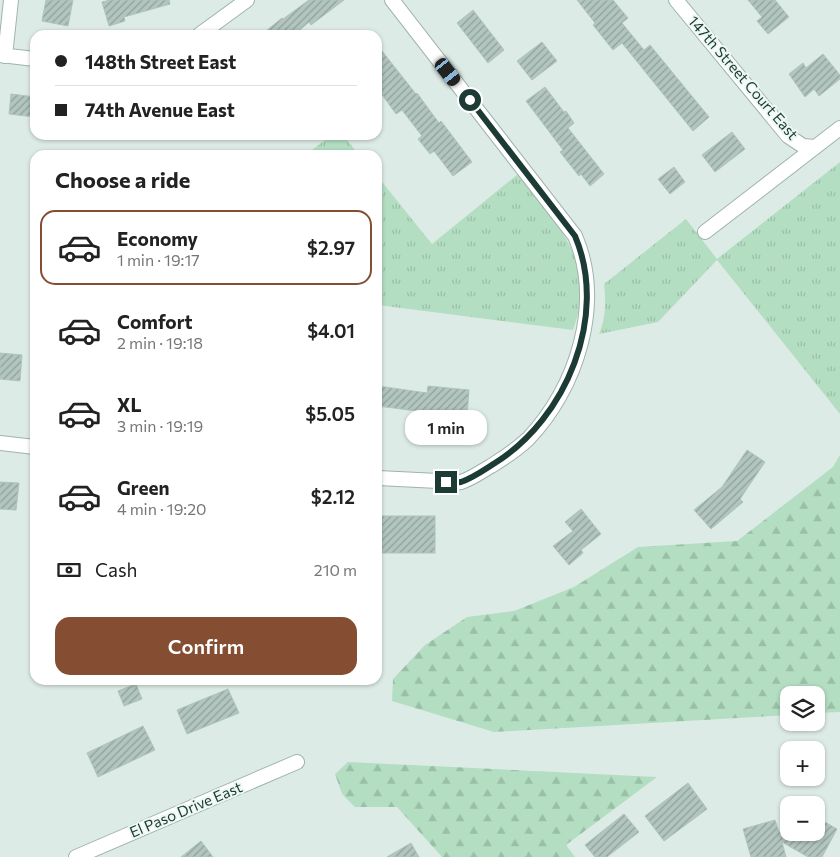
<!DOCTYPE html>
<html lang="en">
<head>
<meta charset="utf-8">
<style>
  body { margin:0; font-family:Commissioner,sans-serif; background:#f2f2f2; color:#222; height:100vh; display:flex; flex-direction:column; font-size:19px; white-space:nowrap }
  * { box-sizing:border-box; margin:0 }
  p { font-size:16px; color:#767676 }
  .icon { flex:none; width:28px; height:28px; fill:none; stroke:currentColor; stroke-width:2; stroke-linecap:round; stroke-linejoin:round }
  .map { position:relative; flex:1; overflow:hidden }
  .drawer { position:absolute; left:30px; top:150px; width:352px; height:535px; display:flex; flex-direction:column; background:#fff; border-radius:15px; box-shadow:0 1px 4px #0004 }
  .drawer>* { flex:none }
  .hud { position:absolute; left:30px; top:30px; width:352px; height:110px; border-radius:15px; box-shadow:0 1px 4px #0004; display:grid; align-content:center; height:110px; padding:0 25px; background:#fff }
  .fabs { position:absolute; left:780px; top:686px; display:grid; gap:10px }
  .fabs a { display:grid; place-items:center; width:45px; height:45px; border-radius:10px; background:#fff; box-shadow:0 1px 4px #0004; font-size:25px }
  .end { position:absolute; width:22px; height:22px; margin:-11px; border:6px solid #1d3b35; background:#fff; box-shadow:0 0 0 2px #fff }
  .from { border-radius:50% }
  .bubble { position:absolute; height:35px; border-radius:15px; background:#fff; box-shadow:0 1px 4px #0004; font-size:16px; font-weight:600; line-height:35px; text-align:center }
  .car { position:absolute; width:15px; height:30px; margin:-15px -8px; border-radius:6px; box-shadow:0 0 4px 1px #0007; background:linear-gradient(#222 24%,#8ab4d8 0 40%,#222 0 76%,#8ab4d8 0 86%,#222 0) }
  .hud b { display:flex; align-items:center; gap:18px; height:48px; font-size:19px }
  .hud b+b { border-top:1px solid #e0e0e0 }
  .hud i { width:12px; height:12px; background:#222 }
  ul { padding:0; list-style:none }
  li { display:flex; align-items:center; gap:15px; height:75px; margin:0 10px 8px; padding:0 15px; border:2px solid transparent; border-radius:15px }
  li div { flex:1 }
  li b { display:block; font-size:19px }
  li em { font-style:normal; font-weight:600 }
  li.active { border-color:#854e33 }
  li>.icon { width:45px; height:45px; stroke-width:1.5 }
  h2 { padding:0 25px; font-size:22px; line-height:60px }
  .pay { display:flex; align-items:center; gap:12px; height:55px; padding:0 25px; font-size:19px }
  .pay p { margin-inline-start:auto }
  .button { display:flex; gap:10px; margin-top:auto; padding:10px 25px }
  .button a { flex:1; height:58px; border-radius:15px; background:#854e33; color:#fff; font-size:20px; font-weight:600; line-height:58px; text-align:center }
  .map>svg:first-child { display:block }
  .grass { fill:url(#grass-tufts) }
  .forest { fill:url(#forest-firs) }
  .building { fill:url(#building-hatch); stroke:#afc4bd }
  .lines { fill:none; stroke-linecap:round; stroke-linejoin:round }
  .minor-casing { stroke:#a0b3ad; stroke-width:16 }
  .minor { stroke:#fff; stroke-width:14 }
  .route { stroke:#1d3b35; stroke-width:6 }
  .labels { text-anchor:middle; stroke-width:4; stroke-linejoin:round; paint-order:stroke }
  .street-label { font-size:15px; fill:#1d3b35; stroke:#edf7f3 }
</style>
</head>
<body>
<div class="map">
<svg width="840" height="857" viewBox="0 0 840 857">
  <defs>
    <pattern id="grass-tufts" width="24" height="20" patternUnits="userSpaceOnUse" patternTransform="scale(1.25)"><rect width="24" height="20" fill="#b3dec2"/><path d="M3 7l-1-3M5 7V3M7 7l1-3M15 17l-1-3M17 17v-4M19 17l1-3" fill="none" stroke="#9abfa7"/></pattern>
    <pattern id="forest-firs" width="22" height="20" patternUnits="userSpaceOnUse" patternTransform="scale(1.25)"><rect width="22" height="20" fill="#b3dec2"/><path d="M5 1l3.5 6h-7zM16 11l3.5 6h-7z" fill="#9abfa7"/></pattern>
    <pattern id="building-hatch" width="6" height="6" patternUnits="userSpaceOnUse" patternTransform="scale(1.25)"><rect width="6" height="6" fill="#b2c5bf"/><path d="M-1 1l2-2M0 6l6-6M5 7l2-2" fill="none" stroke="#90a19c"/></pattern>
  </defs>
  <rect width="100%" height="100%" fill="#ddebe6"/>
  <!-- grass -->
  <g class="grass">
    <polygon points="332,135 343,135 359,155 305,155"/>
    <path d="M840,162V414L717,260L658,322L599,334C606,317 606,302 604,284L686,219L717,259Z"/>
    <path d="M518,174C547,212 588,251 580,303C579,312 576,321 573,330L378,305V177L432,244Z"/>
  </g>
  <!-- forest -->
  <g class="forest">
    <polygon points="840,455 840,712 816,713 816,695 789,695 789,715 494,732 392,701 393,679 425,645 467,617 514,611 574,587 638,547 737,541 833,467"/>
    <polygon points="348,762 657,777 566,845 575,857 442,857 397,807 355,807 342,794 335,774"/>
  </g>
  <!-- building -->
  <g class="building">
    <polygon points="46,0 73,0 68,26 42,21"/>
    <polygon points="110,0 169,0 170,4 124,17 125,21 109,26 102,2"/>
    <polygon points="309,0 344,0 311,25 309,22 294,35 261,35 282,18 283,19"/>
    <polygon points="577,0 613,0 628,18 622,23 644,50 650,45 709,117 693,131 622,43 613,50 593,25 595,23"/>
    <polygon points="748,0 775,0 789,17 768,34 757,21 762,17"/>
    <polygon points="473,10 504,50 488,63 457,23"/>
    <polygon points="542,42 557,61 532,80 517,61"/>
    <polygon points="378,46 416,94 417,93 439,123 441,121 472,162 453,176 434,151 430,154 418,139 422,136 402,110 396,114 378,89"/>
    <polygon points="823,54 840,75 840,79 819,96 814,89 805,97 789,74 803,63 806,68"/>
    <polygon points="545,87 564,112 566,111 574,123 568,128 604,174 590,186 581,174 579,176 560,152 563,150 526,101"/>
    <polygon points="11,94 35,97 35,117 9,114"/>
    <polygon points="732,132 745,149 715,172 702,155"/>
    <polygon points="674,167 685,182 670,194 658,179"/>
    <polygon points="0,353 22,355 20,381 0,379"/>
    <polygon points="378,386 427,393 428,386 469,390 466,429 447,427 448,415 378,406"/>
    <polygon points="747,450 765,462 740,499 743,502 711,529 694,510 722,487"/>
    <polygon points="0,482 19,483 16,510 0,509"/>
    <polygon points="581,509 601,534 581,550 583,553 569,565 553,546 573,531 565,522"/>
    <rect x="378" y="516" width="57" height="37"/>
    <polygon points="136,684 142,699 124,706 118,691"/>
    <polygon points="228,689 239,713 187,734 177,710"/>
    <polygon points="143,726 155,750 98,777 87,753"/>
    <polygon points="688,783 707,809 664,841 645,816"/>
    <polygon points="624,814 639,832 607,857 595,857 585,845"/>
    <polygon points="816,817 837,829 822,857 808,857 782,842 786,857 751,857 743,829 775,820 779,832 816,832"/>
    <polygon points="201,841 213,857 181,857"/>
    <polygon points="411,843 419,857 387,857"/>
  </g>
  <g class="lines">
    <defs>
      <g id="minor">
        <polyline points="676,0 788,136 803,146 815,147"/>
        <polyline points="199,35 247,0"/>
        <polyline points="0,55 35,59"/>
        <polyline points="5,56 11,0"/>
        <polyline points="705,232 840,128"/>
        <polyline points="0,443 35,447"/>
        <path d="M378,478C398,479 418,480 438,481C445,481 454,483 461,482C471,479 482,471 491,466C504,458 517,449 528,439C577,388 604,303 575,236L392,0"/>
        <polyline points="76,857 297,762"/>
      </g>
    </defs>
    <!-- minor casing -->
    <use href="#minor" class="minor-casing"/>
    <!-- minor -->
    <use href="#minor" class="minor"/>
  </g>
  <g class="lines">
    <!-- route -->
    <path class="route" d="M446,482C451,482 457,483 461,482C473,478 484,470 495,463C566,419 609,316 575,236L470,100"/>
  </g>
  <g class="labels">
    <!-- street labels -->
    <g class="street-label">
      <text transform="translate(743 78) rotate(49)" y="5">147th Street Court East</text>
      <text transform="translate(186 810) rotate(-23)" y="5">El Paso Drive East</text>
    </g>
  </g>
</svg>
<div class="fabs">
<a><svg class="icon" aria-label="layers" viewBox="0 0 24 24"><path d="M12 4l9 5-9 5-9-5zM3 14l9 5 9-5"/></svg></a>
<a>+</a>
<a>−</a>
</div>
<i class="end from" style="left:470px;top:100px"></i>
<i class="end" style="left:446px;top:482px"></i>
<div class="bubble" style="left:405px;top:410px;width:82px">1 min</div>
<i class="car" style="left:448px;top:72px;rotate:142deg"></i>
<div class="hud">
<b><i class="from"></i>148th Street East</b>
<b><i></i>74th Avenue East</b>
</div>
<section class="drawer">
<h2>Choose a ride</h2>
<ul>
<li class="active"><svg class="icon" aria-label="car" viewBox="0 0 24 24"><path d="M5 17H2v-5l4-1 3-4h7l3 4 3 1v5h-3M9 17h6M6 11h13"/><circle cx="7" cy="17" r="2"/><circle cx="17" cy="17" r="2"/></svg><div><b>Economy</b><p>1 min · 19:17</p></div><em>$2.97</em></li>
<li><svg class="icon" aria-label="car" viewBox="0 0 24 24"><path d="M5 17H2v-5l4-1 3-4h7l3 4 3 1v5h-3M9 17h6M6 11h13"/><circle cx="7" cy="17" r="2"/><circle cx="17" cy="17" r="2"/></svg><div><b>Comfort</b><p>2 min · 19:18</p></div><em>$4.01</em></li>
<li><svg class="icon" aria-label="car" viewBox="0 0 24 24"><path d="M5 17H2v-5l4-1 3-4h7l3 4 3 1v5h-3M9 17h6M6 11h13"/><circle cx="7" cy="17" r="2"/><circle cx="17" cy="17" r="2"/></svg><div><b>XL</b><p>3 min · 19:19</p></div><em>$5.05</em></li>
<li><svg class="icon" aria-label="car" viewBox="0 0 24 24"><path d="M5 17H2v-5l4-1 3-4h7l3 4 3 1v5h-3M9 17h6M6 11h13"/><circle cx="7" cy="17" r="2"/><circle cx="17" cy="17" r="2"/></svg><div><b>Green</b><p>4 min · 19:20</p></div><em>$2.12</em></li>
</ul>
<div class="pay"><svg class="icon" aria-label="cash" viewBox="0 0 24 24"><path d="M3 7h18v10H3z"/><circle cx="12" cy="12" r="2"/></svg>Cash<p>210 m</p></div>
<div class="button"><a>Confirm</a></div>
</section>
</div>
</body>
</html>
